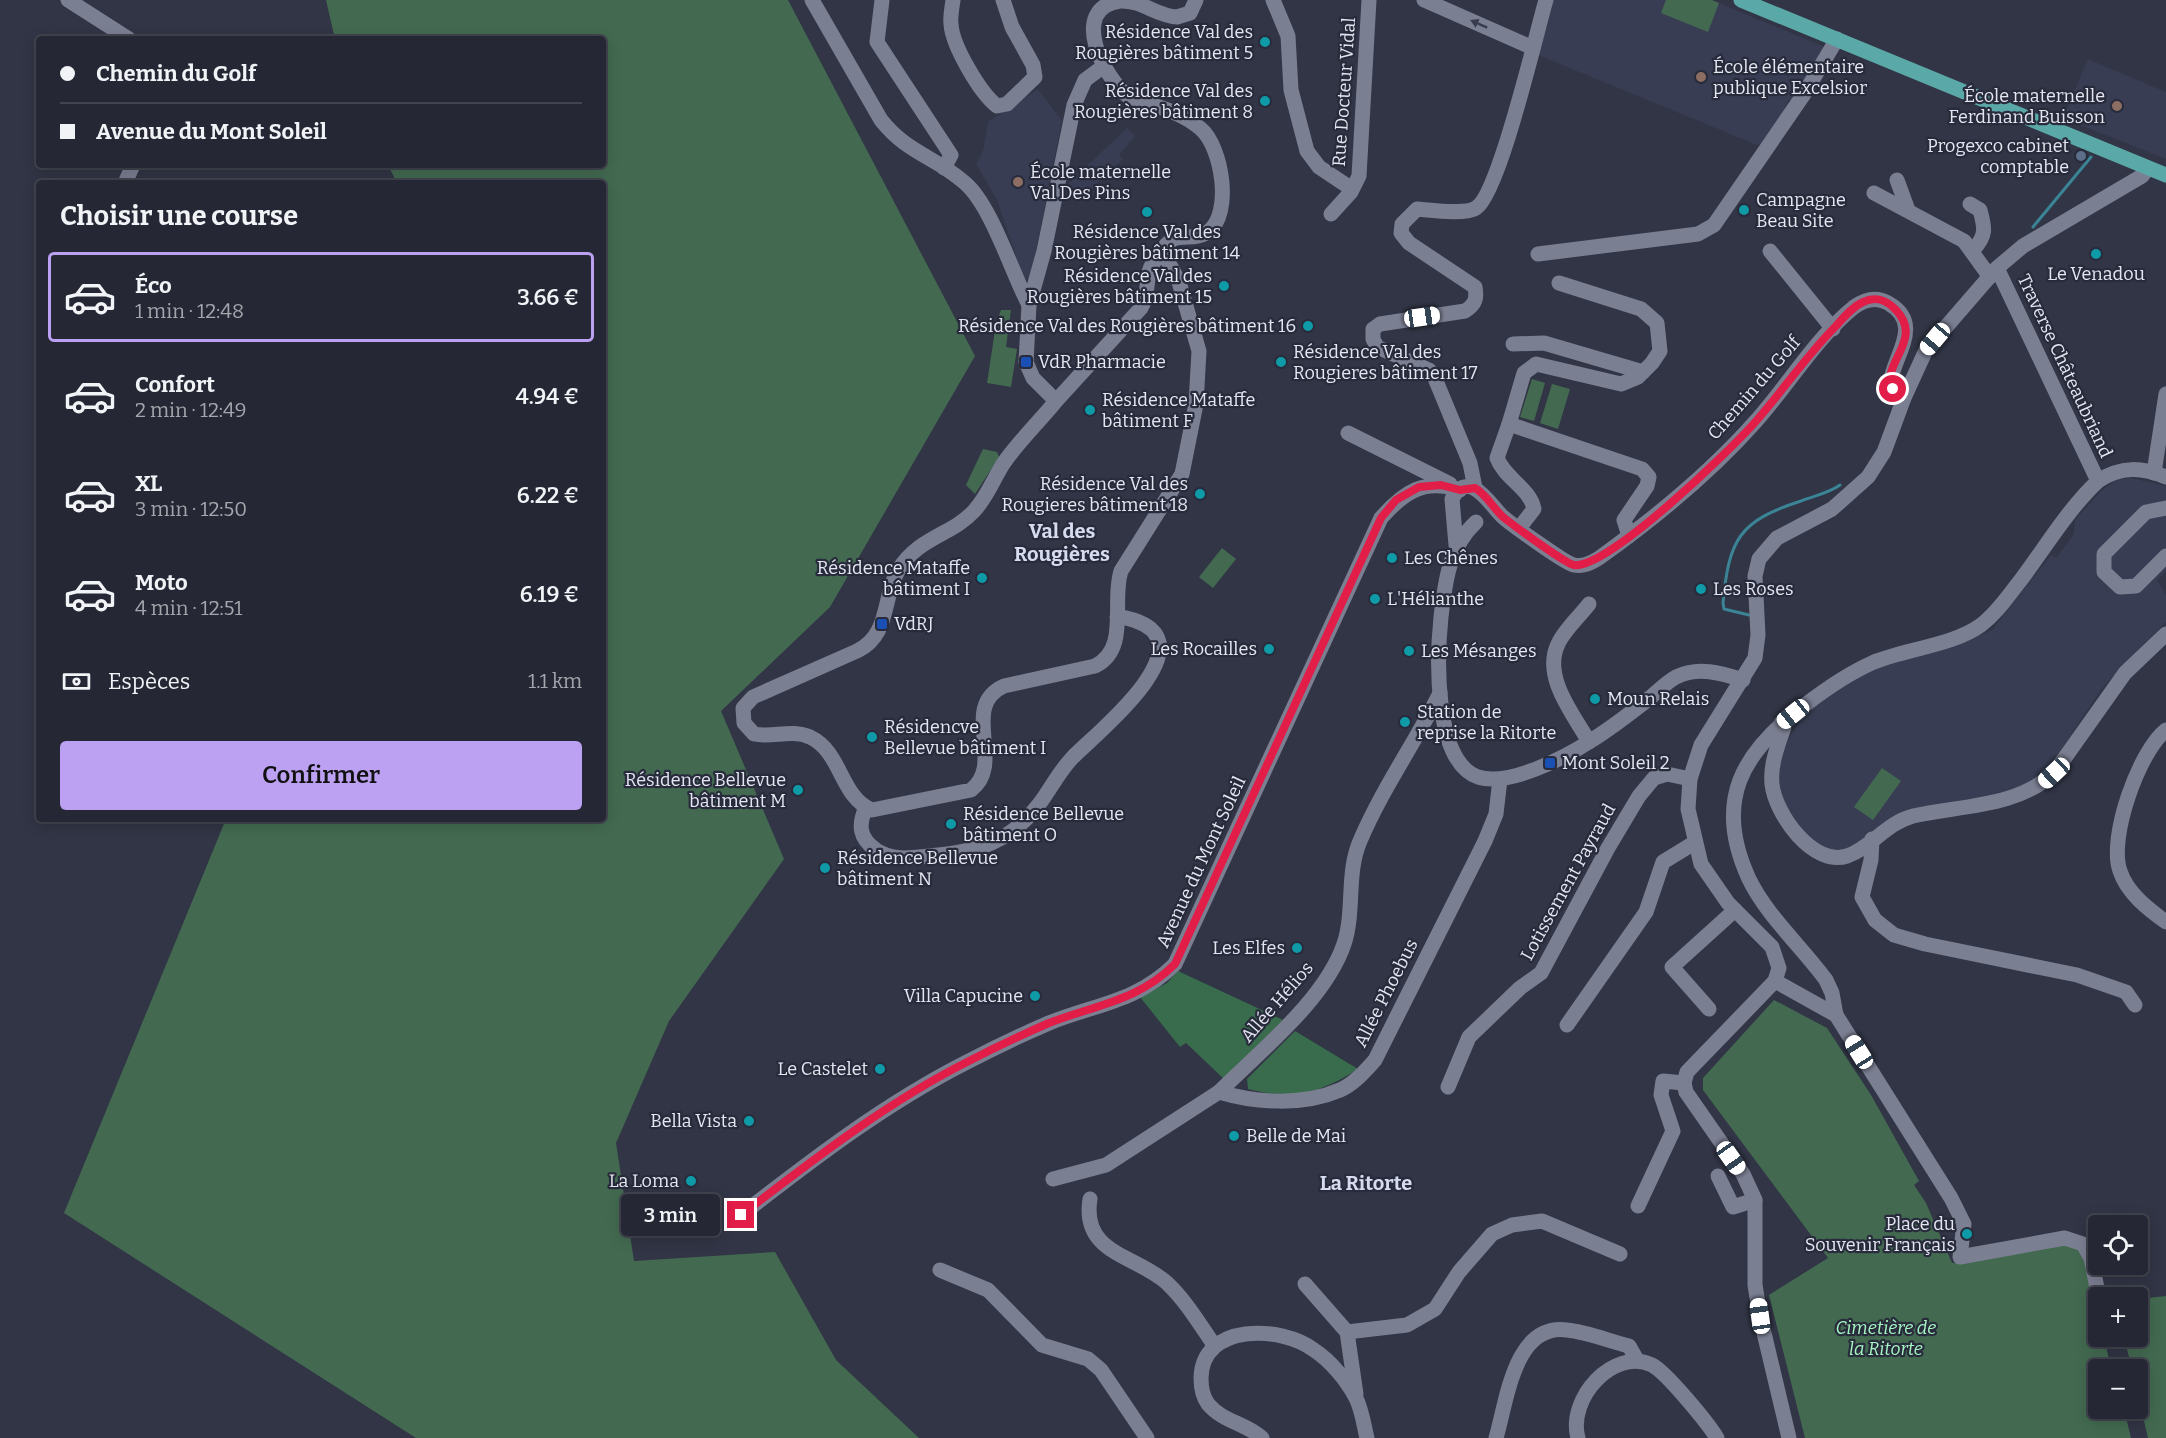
<!DOCTYPE html>
<html lang="fr">
<head>
<meta charset="utf-8">
<style>
  body { margin:0; font-family:Bitter,serif; background:#313440; color:#f1f3f6; height:100vh; display:flex; flex-direction:column; font-size:22px; white-space:nowrap }
  * { box-sizing:border-box; margin:0 }
  p { font-size:20px; color:#a3a6ac }
  .icon { flex:none; width:33px; height:33px; fill:none; stroke:currentColor; stroke-width:2; stroke-linecap:round; stroke-linejoin:round }
  .map { position:relative; flex:1; overflow:hidden }
  .drawer { position:absolute; left:36px; top:180px; width:570px; height:642px; display:flex; flex-direction:column; background:#252834; border-radius:6px; box-shadow:0 3px 15px #0003,0 0 0 2px #42444f }
  .drawer>* { flex:none }
  .hud { position:absolute; left:36px; top:36px; width:570px; height:132px; border-radius:6px; box-shadow:0 3px 15px #0003,0 0 0 2px #42444f; display:grid; align-content:center; height:132px; padding:0 24px; background:#252834 }
  .controls { position:absolute; left:2088px; top:1215px; display:grid; gap:12px }
  .controls a { display:grid; place-items:center; width:60px; height:60px; border-radius:6px; background:#252834; box-shadow:0 3px 15px #0003,0 0 0 2px #42444f; font-size:30px }
  .end { position:absolute; width:27px; height:27px; margin:-14px; border:8px solid #e11d48; background:#fff; box-shadow:0 0 0 3px #fff }
  .from { border-radius:50% }
  .bubble { position:absolute; height:42px; border-radius:6px; background:#252834; box-shadow:0 3px 15px #0003,0 0 0 2px #42444f; font-size:20px; font-weight:600; line-height:42px; text-align:center }
  .car { position:absolute; width:18px; height:36px; margin:-18px -9px; border-radius:8px; box-shadow:0 0 4px 2px #0007; background:linear-gradient(#fff 24%,#345 0 40%,#fff 0 76%,#345 0 86%,#fff 0) }
  .hud b { display:flex; align-items:center; gap:21px; height:57px; font-size:22px }
  .hud b+b { border-top:2px solid #42444f }
  .hud i { width:15px; height:15px; background:#f1f3f6 }
  ul { padding:0; list-style:none }
  li { display:flex; align-items:center; gap:18px; height:90px; margin:0 12px 9px; padding:0 12px; border:3px solid transparent; border-radius:6px }
  li div { flex:1 }
  li b { display:block; font-size:22px }
  li em { font-style:normal; font-weight:600 }
  li.on { border-color:#bca0f2 }
  li>.icon { width:54px; height:54px; stroke-width:1.5 }
  h2 { padding:0 24px; font-size:27px; line-height:72px }
  .pay { display:flex; align-items:center; gap:15px; height:66px; padding:0 24px; font-size:22px }
  .pay p { margin-inline-start:auto }
  .primary-button { display:flex; gap:12px; margin-top:auto; padding:12px 24px }
  .primary-button a { flex:1; height:69px; border-radius:6px; background:#bca0f2; color:#111; font-size:24px; font-weight:600; line-height:69px; text-align:center }
  .map>svg:first-child { display:block }
  .built { fill:#383d53 }
  .green { fill:#436a51 }
  .forest { fill:#386c4c }
  .lines { fill:none; stroke-linecap:round; stroke-linejoin:round }
  .stream { stroke:#3a8495; stroke-width:3 }
  .minor { stroke:#7b7f92; stroke-width:15 }
  .major { stroke:#5ba8a8; stroke-width:15 }
  .oneway { fill:#393c4c }
  .route { stroke:#e11d48; stroke-width:8 }
  .culture-dot { fill:#0f9aa8; stroke:#282b3b; stroke-width:2 }
  .education-dot { fill:#8d6e63; stroke:#282b3b; stroke-width:2 }
  .service-dot { fill:#5c6f8a; stroke:#282b3b; stroke-width:2 }
  .transit-dot { fill:#1a4fb4; stroke:#282b3b; stroke-width:2 }
  .labels { text-anchor:middle; stroke-width:4.5; stroke-linejoin:round; paint-order:stroke }
  .poi-label { font-size:18px; fill:#e4e6f1; stroke:#282b3b; text-anchor:start }
  .street-label { font-size:18px; fill:#e4e6f1; stroke:#282b3b }
  .park-label { font-size:18px; font-style:italic; fill:#a5f6c2; stroke:#282b3b }
  .neighbourhood-label { font-size:20px; font-weight:bold; fill:#d6dbf0; stroke:#282b3b }
</style>
</head>
<body>
<div class="map">
<svg width="2166" height="1438" viewBox="0 0 2166 1438">
  <rect width="100%" height="100%" fill="#313545"/>
  <!-- built -->
  <g class="built">
    <polygon points="1553,0 1712,0 1827,48 1796,102 1789,100 1767,142 1757,145 1538,55"/>
    <polygon points="2088,59 2166,92 2166,159 2063,118"/>
    <polygon points="1038,89 1062,121 1030,281 1023,277 997,200 976,164 983,151 988,122"/>
    <polygon points="1127,128 1135,136 1119,155 1123,159 1081,199 1067,185"/>
    <polygon points="2131,478 2166,486 2166,571 2157,580 2166,595 2166,622 2103,687 2048,769 2041,778 2004,793 1910,809 1896,815 1848,850 1836,853 1809,839 1783,803 1779,780 1780,763 1789,738 1804,715 1850,678 1872,669 1953,647 1992,630 2051,555 2056,558 2074,534 2075,520 2101,491 2117,480"/>
  </g>
  <!-- green -->
  <g class="green">
    <polygon points="326,0 788,0 975,356 830,607 721,711 784,859 669,1021 616,1143 634,1261 775,1252 836,1360 919,1438 416,1438 64,1213 226,819 603,819 603,183 397,183 388,165 603,165 603,39 335,39"/>
    <polygon points="1666,0 1712,0 1719,3 1708,32 1661,13"/>
    <polygon points="1001,310 1011,310 1006,347 1017,349 1011,387 987,383 996,324"/>
    <polygon points="1532,379 1545,383 1534,421 1520,417"/>
    <polygon points="1552,384 1570,389 1558,429 1540,423"/>
    <polygon points="983,449 997,452 999,457 975,494 966,485"/>
    <polygon points="1222,548 1236,559 1213,588 1199,577"/>
    <polygon points="1882,768 1901,781 1873,820 1854,807"/>
    <path d="M1774,1000L1827,1028L1871,1095L1919,1181L1914,1185L1926,1203L1952,1263L2065,1242L2080,1247C2094,1273 2098,1307 2098,1336L2104,1337L2111,1369L2098,1370V1408L2120,1409L2121,1413H2125L2131,1438H1805L1769,1295L1828,1258L1703,1090V1078Z"/>
    <polygon points="2166,1296 2166,1438 2148,1438 2138,1395 2138,1370 2132,1369 2124,1337 2138,1336 2138,1299"/>
  </g>
  <!-- forest -->
  <g class="forest">
    <polygon points="1178,971 1283,1020 1224,1079 1186,1043 1180,1047 1140,997 1167,983"/>
    <path d="M1295,1031L1358,1069C1318,1094 1294,1100 1248,1089L1247,1079Z"/>
  </g>
  <g class="lines">
    <!-- stream -->
    <g class="stream">
      <polyline points="2033,227 2091,157"/>
      <path d="M1749,615L1724,609L1723,603C1729,539 1739,521 1801,501C1814,496 1829,493 1840,485"/>
    </g>
    <!-- minor -->
    <g class="minor">
      <polyline points="68,0 129,39"/>
      <path d="M812,0L881,120C908,154 935,156 965,183C991,205 1012,273 1029,305"/>
      <polyline points="882,0 877,42 951,155 944,168"/>
      <path d="M953,0C952,8 950,16 951,24C952,45 980,93 997,106L1007,104L1035,77L1033,65L1012,27L1003,0"/>
      <polyline points="1273,0 1288,36 1291,90 1307,151 1319,167 1352,189"/>
      <polyline points="1424,0 1533,48"/>
      <path d="M1104,66L1085,80L1074,105L1044,251L1029,305L1026,362L1033,378L1056,401C1039,422 1018,442 1003,464C993,480 987,497 974,511C952,535 919,537 899,569C882,596 891,635 857,651L753,697L743,708L744,723L754,734C773,738 791,729 810,737C842,752 840,797 872,810L971,790C1006,764 959,706 1004,686L1095,666C1130,649 1111,601 1121,571L1182,474L1196,404L1199,351L1179,282L1164,254L1166,245L1173,239C1185,235 1197,240 1208,232C1233,214 1222,147 1201,129C1181,111 1154,106 1129,97C1104,79 1068,8 1120,1C1142,0 1156,16 1177,17L1190,13L1196,0"/>
      <polyline points="1897,180 1908,210"/>
      <polyline points="125,183 133,165"/>
      <polyline points="1874,193 1964,241 1990,277"/>
      <path d="M1970,204L1980,210C1985,228 1987,236 1972,251"/>
      <polyline points="1331,214 1351,192 1359,176 1369,0"/>
      <polyline points="1770,251 1833,329"/>
      <polyline points="1538,254 1698,234 1714,225 1804,94 1837,39"/>
      <polyline points="1997,268 2098,481"/>
      <polyline points="1513,344 1544,343 1643,372"/>
      <path d="M1056,401L1141,308C1153,288 1140,266 1164,254"/>
      <polyline points="1509,424 1524,373 1536,364 1621,384 1638,377 1652,363 1660,351 1657,323 1641,309 1559,283"/>
      <polyline points="1348,433 1450,484"/>
      <polyline points="2154,473 2166,394"/>
      <path d="M1475,488L1470,463L1434,376L1429,370L1377,347L1373,339V329L1380,324L1465,311C1476,304 1477,298 1475,287L1409,243L1401,233L1402,224L1417,209C1430,210 1466,215 1476,208C1499,194 1536,34 1546,0"/>
      <polyline points="2166,508 2146,512 2104,554 2104,572 2120,587 2136,586 2166,556"/>
      <path d="M1476,522C1449,547 1445,582 1441,617C1437,655 1433,761 1478,777C1509,787 1566,757 1592,740C1613,727 1632,712 1651,697C1659,690 1667,682 1676,677C1698,666 1721,673 1743,680"/>
      <path d="M1520,527L1534,509C1530,488 1505,479 1497,458L1509,424L1642,469L1649,477L1647,486L1624,520L1629,536"/>
      <path d="M1456,545L1452,499C1469,467 1490,505 1503,517C1511,524 1566,564 1574,565C1583,567 1591,563 1599,558C1655,518 1710,473 1756,421C1789,384 1815,339 1854,307C1864,300 1876,296 1888,303C1925,324 1893,356 1890,384L1897,394L1904,398"/>
      <path d="M1781,723L1784,727C1778,746 1770,764 1772,784C1775,814 1813,867 1847,856C1871,848 1886,823 1913,816C1960,805 2016,808 2054,773L2125,673L2166,634"/>
      <path d="M2166,730C2139,751 2108,838 2120,871C2127,893 2148,909 2166,922"/>
      <path d="M1589,742C1574,715 1542,677 1558,644C1564,630 1580,616 1589,604"/>
      <path d="M866,807C858,825 859,838 876,850C893,861 910,858 929,856C977,852 1010,843 1040,803C1051,788 1059,772 1072,758C1092,737 1188,662 1151,629C1142,622 1128,617 1117,617"/>
      <polyline points="1872,839 1871,860 1862,897 1875,920 1894,935 1925,944 2077,975 2126,992 2135,1005"/>
      <polyline points="1775,981 1836,1015 1951,1198 1964,1224 1960,1257 2065,1238 2083,1244 2091,1258 2099,1298"/>
      <polyline points="1709,1009 1672,967 1735,910"/>
      <path d="M1836,1015L1832,993L1826,980C1802,947 1767,916 1749,879C1713,801 1742,752 1805,705C1827,688 1849,673 1874,662C1906,649 1954,645 1981,625C1997,613 2008,596 2020,581C2045,548 2068,509 2098,481C2121,466 2142,467 2166,477"/>
      <polyline points="1567,1025 1646,912 1663,862 1694,843"/>
      <polyline points="1448,1087 1469,1037 1520,988 1541,973 1608,848 1639,796 1654,778 1667,774 1690,779"/>
      <path d="M1219,1092C1260,1051 1325,1000 1344,944C1355,911 1346,873 1360,841C1382,789 1415,743 1440,693"/>
      <polyline points="1718,1176 1733,1207 1755,1200"/>
      <path d="M1053,1179L1106,1165L1219,1092C1256,1103 1303,1106 1340,1090C1354,1084 1365,1071 1375,1060L1485,841L1496,814L1500,779"/>
      <path d="M1090,1199C1081,1254 1136,1255 1167,1283C1186,1301 1199,1323 1214,1345"/>
      <polyline points="1638,1206 1673,1131 1661,1095 1663,1081 1684,1083"/>
      <path d="M741,1215C813,1159 886,1103 967,1062C994,1048 1021,1035 1049,1023C1096,1004 1137,1002 1175,964L1381,518C1404,492 1424,478 1460,490"/>
      <polyline points="940,1270 988,1290 1042,1345 1088,1359 1101,1370 1147,1438"/>
      <polyline points="1305,1284 1347,1332 1356,1394"/>
      <polyline points="1347,1332 1407,1325 1435,1309 1459,1272 1492,1234 1512,1225 1542,1221 1620,1254"/>
      <path d="M1262,1438C1246,1423 1223,1422 1208,1404C1202,1396 1201,1387 1201,1378C1202,1323 1281,1325 1314,1350C1331,1361 1347,1381 1356,1398C1362,1410 1364,1426 1367,1438"/>
      <path d="M1496,1438C1507,1401 1514,1323 1567,1330C1587,1332 1609,1341 1629,1346L1637,1360"/>
      <path d="M1578,1438C1567,1399 1613,1347 1652,1365C1666,1372 1708,1423 1717,1438"/>
      <polyline points="1789,1438 1760,1316 1755,1285 1755,1200 1743,1174 1686,1092 1684,1083 1687,1072 1775,981 1779,968 1772,947 1728,903 1701,864 1688,809 1690,779 1701,745 1755,658 1758,635 1755,576 1759,559 1777,538 1832,509 1868,477 1884,452 1904,398 1926,350 1997,268 2023,246 2142,176 2148,168"/>
    </g>
    <!-- major -->
    <polyline class="major" points="1741,0 2166,175"/>
  </g>
  <!-- one-way arrows -->
  <defs><path id="oneway-solid" d="M-6-.8H1V-3.2L6.5 0L1 3.2V.8H-6Z" transform="scale(1.5)"/></defs>
  <use class="oneway" href="#oneway-solid" transform="translate(1479 24) rotate(-156)"/>
  <g class="lines">
    <!-- route -->
    <path class="route" d="M741,1215C813,1160 886,1103 967,1062C994,1048 1021,1035 1049,1023C1095,1005 1138,1001 1175,964L1381,518L1396,500L1419,487L1441,485L1460,490L1475,488C1487,495 1493,508 1503,517C1513,525 1566,564 1574,565C1607,570 1733,448 1757,420C1784,389 1807,355 1836,326C1844,317 1852,307 1863,302C1875,296 1887,300 1896,310C1925,340 1879,365 1893,389"/>
  </g>
  <!-- markers -->
  <g class="culture-dot">
    <circle cx="1265" cy="42" r="6"/>
    <circle cx="1265" cy="101" r="6"/>
    <circle cx="1744" cy="210" r="6"/>
    <circle cx="1147" cy="212" r="6"/>
    <circle cx="2096" cy="254" r="6"/>
    <circle cx="1224" cy="286" r="6"/>
    <circle cx="1308" cy="326" r="6"/>
    <circle cx="1281" cy="362" r="6"/>
    <circle cx="1090" cy="410" r="6"/>
    <circle cx="1200" cy="494" r="6"/>
    <circle cx="1392" cy="558" r="6"/>
    <circle cx="982" cy="578" r="6"/>
    <circle cx="1701" cy="589" r="6"/>
    <circle cx="1375" cy="599" r="6"/>
    <circle cx="1269" cy="649" r="6"/>
    <circle cx="1409" cy="651" r="6"/>
    <circle cx="1595" cy="699" r="6"/>
    <circle cx="1405" cy="722" r="6"/>
    <circle cx="872" cy="737" r="6"/>
    <circle cx="798" cy="790" r="6"/>
    <circle cx="951" cy="824" r="6"/>
    <circle cx="825" cy="868" r="6"/>
    <circle cx="1297" cy="948" r="6"/>
    <circle cx="1035" cy="996" r="6"/>
    <circle cx="880" cy="1069" r="6"/>
    <circle cx="749" cy="1121" r="6"/>
    <circle cx="1234" cy="1136" r="6"/>
    <circle cx="691" cy="1181" r="6"/>
    <circle cx="1967" cy="1234" r="6"/>
  </g>
  <g class="education-dot">
    <circle cx="1701" cy="77" r="6"/>
    <circle cx="2117" cy="106" r="6"/>
    <circle cx="1018" cy="182" r="6"/>
  </g>
  <circle class="service-dot" cx="2081" cy="156" r="6"/>
  <g class="transit-dot">
    <rect x="1020" y="356" width="12" height="12" rx="3"/>
    <rect x="876" y="618" width="12" height="12" rx="3"/>
    <rect x="1544" y="757" width="12" height="12" rx="3"/>
  </g>
  <g class="labels">
    <!-- poi labels -->
    <g class="poi-label">
      <text x="1253" y="38" text-anchor="end">Résidence Val des<tspan x="1253" dy="21">Rougières bâtiment 5</tspan></text>
      <text x="1713" y="73">École élémentaire<tspan x="1713" dy="21">publique Excelsior</tspan></text>
      <text x="1253" y="97" text-anchor="end">Résidence Val des<tspan x="1253" dy="21">Rougières bâtiment 8</tspan></text>
      <text x="2105" y="102" text-anchor="end">École maternelle<tspan x="2105" dy="21">Ferdinand Buisson</tspan></text>
      <text x="2069" y="152" text-anchor="end">Progexco cabinet<tspan x="2069" dy="21">comptable</tspan></text>
      <text x="1030" y="178">École maternelle<tspan x="1030" dy="21">Val Des Pins</tspan></text>
      <text x="1756" y="206">Campagne<tspan x="1756" dy="21">Beau Site</tspan></text>
      <text x="1147" y="238" text-anchor="middle">Résidence Val des<tspan x="1147" dy="21">Rougières bâtiment 14</tspan></text>
      <text x="2096" y="280" text-anchor="middle">Le Venadou</text>
      <text x="1212" y="282" text-anchor="end">Résidence Val des<tspan x="1212" dy="21">Rougières bâtiment 15</tspan></text>
      <text x="1296" y="332" text-anchor="end">Résidence Val des Rougières bâtiment 16</text>
      <text x="1293" y="358">Résidence Val des<tspan x="1293" dy="21">Rougieres bâtiment 17</tspan></text>
      <text x="1038" y="368">VdR Pharmacie</text>
      <text x="1102" y="406">Résidence Mataffe<tspan x="1102" dy="21">bâtiment F</tspan></text>
      <text x="1188" y="490" text-anchor="end">Résidence Val des<tspan x="1188" dy="21">Rougieres bâtiment 18</tspan></text>
      <text x="1404" y="564">Les Chênes</text>
      <text x="970" y="574" text-anchor="end">Résidence Mataffe<tspan x="970" dy="21">bâtiment I</tspan></text>
      <text x="1713" y="595">Les Roses</text>
      <text x="1387" y="605">L'Hélianthe</text>
      <text x="894" y="630">VdRJ</text>
      <text x="1257" y="655" text-anchor="end">Les Rocailles</text>
      <text x="1421" y="657">Les Mésanges</text>
      <text x="1607" y="705">Moun Relais</text>
      <text x="1417" y="718">Station de<tspan x="1417" dy="21">reprise la Ritorte</tspan></text>
      <text x="884" y="733">Résidencve<tspan x="884" dy="21">Bellevue bâtiment I</tspan></text>
      <text x="1562" y="769">Mont Soleil 2</text>
      <text x="786" y="786" text-anchor="end">Résidence Bellevue<tspan x="786" dy="21">bâtiment M</tspan></text>
      <text x="963" y="820">Résidence Bellevue<tspan x="963" dy="21">bâtiment O</tspan></text>
      <text x="837" y="864">Résidence Bellevue<tspan x="837" dy="21">bâtiment N</tspan></text>
      <text x="1285" y="954" text-anchor="end">Les Elfes</text>
      <text x="1023" y="1002" text-anchor="end">Villa Capucine</text>
      <text x="868" y="1075" text-anchor="end">Le Castelet</text>
      <text x="737" y="1127" text-anchor="end">Bella Vista</text>
      <text x="1246" y="1142">Belle de Mai</text>
      <text x="679" y="1187" text-anchor="end">La Loma</text>
      <text x="1955" y="1230" text-anchor="end">Place du<tspan x="1955" dy="21">Souvenir Français</tspan></text>
    </g>
    <!-- street labels -->
    <g class="street-label">
      <text transform="translate(1344 92) rotate(-86)" y="6">Rue Docteur Vidal</text>
      <text transform="translate(2065 366) rotate(65)" y="6">Traverse Châteaubriand</text>
      <text transform="translate(1754 388) rotate(-49)" y="6">Chemin du Golf</text>
      <text transform="translate(1201 862) rotate(-65)" y="6">Avenue du Mont Soleil</text>
      <text transform="translate(1568 882) rotate(-61)" y="6">Lotissement Payraud</text>
      <text transform="translate(1386 993) rotate(-63)" y="6">Allée Phoebus</text>
      <text transform="translate(1277 1002) rotate(-49)" y="6">Allée Hélios</text>
    </g>
    <!-- park labels -->
    <g class="park-label">
      <text x="1886" y="1334">Cimetière de<tspan x="1886" dy="21">la Ritorte</tspan></text>
    </g>
    <!-- neighbourhood labels -->
    <g class="neighbourhood-label">
      <text x="1062" y="538">Val des<tspan x="1062" dy="23">Rougières</tspan></text>
      <text x="1366" y="1190">La Ritorte</text>
    </g>
  </g>
</svg>
<div class="controls">
<a><svg class="icon" aria-label="locate" viewBox="0 0 24 24"><circle cx="12" cy="12" r="6"/><path d="M12 2v4M12 18v4M2 12h4M18 12h4"/></svg></a>
<a>+</a>
<a>−</a>
</div>
<i class="end from" style="left:1893px;top:389px"></i>
<i class="end" style="left:741px;top:1215px"></i>
<div class="bubble" style="left:621px;top:1194px;width:99px">3 min</div>
<i class="car" style="left:1422px;top:317px;rotate:82deg"></i>
<i class="car" style="left:1935px;top:339px;rotate:220deg"></i>
<i class="car" style="left:1793px;top:714px;rotate:231deg"></i>
<i class="car" style="left:2054px;top:773px;rotate:227deg"></i>
<i class="car" style="left:1859px;top:1052px;rotate:328deg"></i>
<i class="car" style="left:1731px;top:1158px;rotate:145deg"></i>
<i class="car" style="left:1760px;top:1316px;rotate:352deg"></i>
<div class="hud">
<b><i class="from"></i>Chemin du Golf</b>
<b><i></i>Avenue du Mont Soleil</b>
</div>
<section class="drawer">
<h2>Choisir une course</h2>
<ul>
<li class="on"><svg class="icon" aria-label="car" viewBox="0 0 24 24"><path d="M5 17H2v-5l4-1 3-4h7l3 4 3 1v5h-3M9 17h6M6 11h13"/><circle cx="7" cy="17" r="2"/><circle cx="17" cy="17" r="2"/></svg><div><b>Éco</b><p>1 min · 12:48</p></div><em>3.66 €</em></li>
<li><svg class="icon" aria-label="car" viewBox="0 0 24 24"><path d="M5 17H2v-5l4-1 3-4h7l3 4 3 1v5h-3M9 17h6M6 11h13"/><circle cx="7" cy="17" r="2"/><circle cx="17" cy="17" r="2"/></svg><div><b>Confort</b><p>2 min · 12:49</p></div><em>4.94 €</em></li>
<li><svg class="icon" aria-label="car" viewBox="0 0 24 24"><path d="M5 17H2v-5l4-1 3-4h7l3 4 3 1v5h-3M9 17h6M6 11h13"/><circle cx="7" cy="17" r="2"/><circle cx="17" cy="17" r="2"/></svg><div><b>XL</b><p>3 min · 12:50</p></div><em>6.22 €</em></li>
<li><svg class="icon" aria-label="car" viewBox="0 0 24 24"><path d="M5 17H2v-5l4-1 3-4h7l3 4 3 1v5h-3M9 17h6M6 11h13"/><circle cx="7" cy="17" r="2"/><circle cx="17" cy="17" r="2"/></svg><div><b>Moto</b><p>4 min · 12:51</p></div><em>6.19 €</em></li>
</ul>
<div class="pay"><svg class="icon" aria-label="cash" viewBox="0 0 24 24"><path d="M3 7h18v10H3z"/><circle cx="12" cy="12" r="2"/></svg>Espèces<p>1.1 km</p></div>
<div class="primary-button"><a>Confirmer</a></div>
</section>
</div>
</body>
</html>
